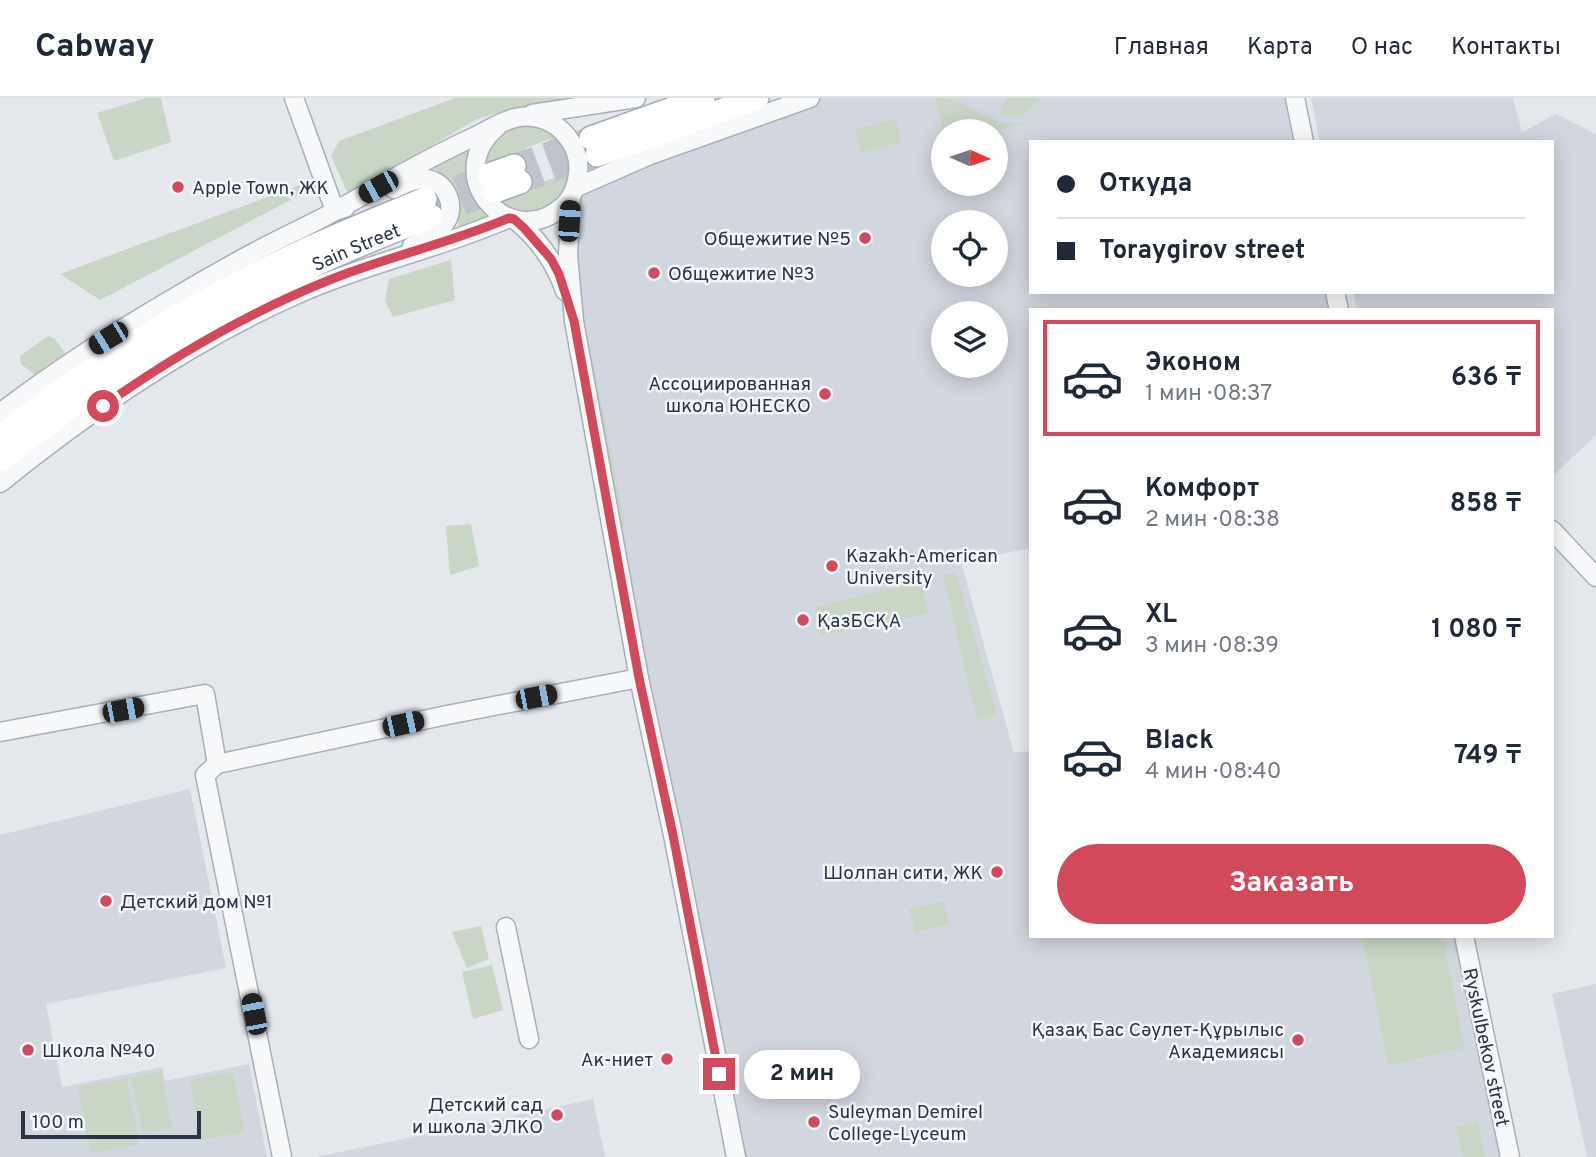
<!DOCTYPE html>
<html lang="ru">
<head>
<meta charset="utf-8">
<style>
  body { margin:0; font-family:Overpass,sans-serif; background:#f6f6f7; color:#1f2937; height:100vh; display:flex; flex-direction:column; font-size:26px; white-space:nowrap }
  * { box-sizing:border-box; margin:0 }
  p { font-size:23px; color:#747a83 }
  .icon { flex:none; width:38px; height:38px; fill:none; stroke:currentColor; stroke-width:2; stroke-linecap:round; stroke-linejoin:round }
  .map { position:relative; flex:1; overflow:hidden }
  .details { position:absolute; left:1029px; top:210px; width:525px; height:630px; display:flex; flex-direction:column; background:#fff; border-radius:0px; box-shadow:0 4px 18px #0003 }
  .details>* { flex:none }
  .top-card { position:absolute; left:1029px; top:42px; width:525px; height:154px; border-radius:0px; box-shadow:0 4px 18px #0003; display:grid; align-content:center; height:154px; padding:0 28px; background:#fff }
  .needle { width:46px; rotate:93deg }
  .fabs { position:absolute; left:931px; top:21px; display:grid; gap:14px }
  .fabs a { display:grid; place-items:center; width:77px; height:77px; border-radius:50%; background:#fff; box-shadow:0 4px 18px #0003; font-size:35px }
  .scale { position:absolute; left:21px; bottom:18px; width:180px; box-sizing:border-box; padding-left:7px; border:4px solid #2b3445; border-top:0; font-size:19px; line-height:24px; white-space:nowrap; color:#2b3445; -webkit-text-stroke:5px #f4f6f9; paint-order:stroke }
  .end { position:absolute; width:32px; height:32px; margin:-16px; border:9px solid #d1495b; background:#fff; box-shadow:0 0 0 4px #fff }
  .from { border-radius:50% }
  .bubble { position:absolute; height:49px; border-radius:24px; background:#fff; box-shadow:0 4px 18px #0003; font-size:23px; font-weight:700; line-height:49px; text-align:center }
  .car { position:absolute; width:21px; height:42px; margin:-21px -10px; border-radius:9px; box-shadow:0 0 5px 2px #0007; background:linear-gradient(#222 24%,#8ab4d8 0 40%,#222 0 76%,#8ab4d8 0 86%,#222 0) }
  .top-card b { display:flex; align-items:center; gap:24px; height:66px; font-size:26px }
  .top-card b+b { border-top:2px solid #e0e1e3 }
  .top-card i { width:18px; height:18px; background:#1f2937 }
  ul { padding:12px 0 0; list-style:none }
  li { display:flex; align-items:center; gap:21px; height:116px; margin:0 14px 10px; padding:0 14px; border:4px solid transparent; border-radius:0px }
  li div { flex:1 }
  li b { display:block; font-size:26px }
  li em { font-style:normal; font-weight:700 }
  li.on { border-color:#d1495b }
  li>.icon { width:63px; height:63px; stroke-width:1.5 }
  .primary-button { display:flex; gap:14px; margin-top:auto; padding:14px 28px }
  .primary-button a { flex:1; height:80px; border-radius:42px; background:#d1495b; color:#fff; font-size:28px; font-weight:700; line-height:80px; text-align:center }
  header { display:flex; align-items:center; gap:42px; box-sizing:border-box; height:98px; padding:0 35px; background:#fff; border-bottom:2px solid #e0e1e3 }
  header strong { font-size:33px }
  nav { display:flex; gap:38px; margin-inline-start:auto; font-size:24px }
  .map>svg:first-child { display:block }
  .built { fill:#d2d6de; fill-rule:evenodd }
  .green { fill:#c9d6c5; fill-rule:evenodd }
  .lines { fill:none; stroke-linecap:round; stroke-linejoin:round }
  .major-tunnel { stroke:#bfc3cb; stroke-width:23; stroke-dasharray:23 11; stroke-linecap:butt }
  .minor-casing { stroke:#a9aeb7; stroke-width:21 }
  .major-casing { stroke:#a3abb8; stroke-width:26 }
  .minor { stroke:#f7f8fa; stroke-width:18 }
  .major { stroke:#fff; stroke-width:23 }
  .route { stroke:#d1495b; stroke-width:9 }
  .poi-dot { fill:#d1495b; stroke:#f4f6f9; stroke-width:2.5 }
  .labels { text-anchor:middle; stroke-width:5; stroke-linejoin:round; paint-order:stroke }
  .poi-label { font-size:19px; fill:#2b3445; stroke:#f4f6f9; text-anchor:start }
  .street-label { font-size:19px; fill:#2b3445; stroke:#f4f6f9 }
</style>
</head>
<body>
<header>
<strong>Cabway</strong>
<nav><a>Главная</a><a>Карта</a><a>О нас</a><a>Контакты</a></nav>
</header>
<div class="map">
<svg width="1596" height="1059" viewBox="0 0 1596 1059">
  <rect width="100%" height="100%" fill="#e4e7ec"/>
  <!-- built -->
  <g class="built">
    <path d="M810,0H1295L1304,44H1031V194H1335L1339,212H1031V450L961,464L1014,655L1031,653V838H1464L1510,1059H736L574,223L575,90ZM943,33H996V86H943ZM943,124H996V177H943ZM943,215H996V268H943Z"/>
    <polygon points="1311,0 1513,0 1522,34 1556,16 1596,36 1596,337 1552,379 1552,212 1357,212 1353,194 1552,194 1552,44 1320,44"/>
    <polygon points="190,691 226,870 46,906 62,989 162,969 165,983 249,966 267,1059 0,1059 0,737"/>
    <polygon points="1596,886 1596,1059 1587,1059 1552,896"/>
    <polygon points="593,1001 605,1059 316,1059 442,1033"/>
  </g>
  <!-- green -->
  <g class="green">
    <polygon points="146,0 161,0 171,44 114,63 97,15"/>
    <polygon points="455,0 574,0 514,10 477,21 348,96 331,58 339,43"/>
    <path d="M936,0C960,0 973,14 995,22C1006,26 1018,25 1030,25L994,33H943Z"/>
    <path d="M1007,0H1038C1029,17 1018,24 1000,16Z"/>
    <polygon points="896,21 901,44 861,55 855,32"/>
    <path d="M516,27C523,27 531,26 538,28C588,44 575,119 524,114C517,113 510,110 503,108L483,74L486,53L506,31ZM549,41L562,77L540,85L526,50Z"/>
    <path d="M471,47C459,73 467,112 496,121L457,133C465,95 458,89 430,67Z"/>
    <polygon points="300,87 302,96 100,202 60,176"/>
    <polygon points="451,162 455,202 393,219 385,203 389,181"/>
    <polygon points="48,238 55,241 65,255 35,277 21,266 20,258"/>
    <polygon points="595,272 625,428 617,430 590,273"/>
    <polygon points="471,426 479,468 450,477 446,428"/>
    <polygon points="956,475 997,617 977,622 943,477"/>
    <polygon points="920,483 928,515 876,527 821,537 815,509"/>
    <polygon points="943,803 949,826 915,834 909,811"/>
    <polygon points="481,828 489,861 467,870 452,834"/>
    <polygon points="1362,838 1443,838 1464,950 1388,967"/>
    <polygon points="492,867 503,912 473,921 462,874"/>
    <polygon points="161,973 172,1029 143,1035 131,979"/>
    <polygon points="233,974 244,1034 201,1042 190,982"/>
    <polygon points="127,980 139,1046 91,1055 78,988"/>
    <polygon points="1478,1024 1485,1059 1463,1059 1456,1029"/>
  </g>
  <g class="lines">
    <!-- major-tunnel -->
    <g class="major-tunnel">
      <polyline points="514,68 591,40"/>
      <polyline points="520,84 597,57"/>
      <polyline points="425,101 489,77"/>
      <polyline points="431,118 495,93"/>
    </g>
    <defs>
      <g id="minor">
        <polyline points="294,0 335,113 345,110"/>
        <polyline points="1295,0 1304,44"/>
        <polyline points="532,16 636,0"/>
        <polyline points="575,90 650,57 810,0"/>
        <path d="M394,91C404,86 414,81 425,81C445,82 456,106 447,122C441,135 424,141 412,148"/>
        <polyline points="571,98 568,157 574,223 639,580 673,737 736,1059"/>
        <path d="M514,121C538,140 555,164 565,193"/>
        <polyline points="1335,194 1339,212"/>
        <path d="M0,315C56,272 115,234 177,198C209,179 241,161 274,144C292,135 309,127 326,118C376,91 424,61 476,38C488,32 501,23 515,20C551,11 586,45 577,82C575,93 570,102 562,109C509,155 439,77 498,28"/>
        <path d="M0,385C92,311 191,243 300,195C368,165 441,150 509,120"/>
        <polyline points="1552,432 1596,479"/>
        <polyline points="0,634 205,596 217,666"/>
        <polyline points="506,829 529,941"/>
        <polyline points="1464,838 1510,1059"/>
        <polyline points="282,1059 205,677 217,666 447,617 639,580"/>
      </g>
      <g id="major">
        <polyline points="591,40 703,0"/>
        <polyline points="597,57 757,0"/>
        <polyline points="489,77 514,68"/>
        <polyline points="495,93 520,84"/>
        <path d="M0,339C95,263 202,200 312,149C349,132 387,117 425,101"/>
        <path id="s1" d="M0,362C99,285 204,218 318,165C355,148 393,133 431,118"/>
      </g>
    </defs>
    <!-- minor casing -->
    <use href="#minor" class="minor-casing"/>
    <!-- major casing -->
    <use href="#major" class="major-casing"/>
    <!-- minor -->
    <use href="#minor" class="minor"/>
    <!-- major -->
    <use href="#major" class="major"/>
  </g>
  <g class="lines">
    <!-- route -->
    <path class="route" d="M103,308C175,257 255,211 337,179C394,157 453,144 509,120L514,121L524,130L551,161L559,176L574,223L639,580L673,737L719,976"/>
  </g>
  <!-- markers -->
  <g class="poi-dot">
    <circle cx="178" cy="89" r="7"/>
    <circle cx="865" cy="140" r="7"/>
    <circle cx="654" cy="175" r="7"/>
    <circle cx="825" cy="296" r="7"/>
    <circle cx="832" cy="468" r="7"/>
    <circle cx="803" cy="522" r="7"/>
    <circle cx="997" cy="774" r="7"/>
    <circle cx="106" cy="803" r="7"/>
    <circle cx="1298" cy="942" r="7"/>
    <circle cx="28" cy="952" r="7"/>
    <circle cx="667" cy="961" r="7"/>
    <circle cx="557" cy="1017" r="7"/>
    <circle cx="814" cy="1024" r="7"/>
  </g>
  <g class="labels">
    <!-- poi labels -->
    <g class="poi-label">
      <text x="192" y="96">Apple Town, ЖК</text>
      <text x="851" y="147" text-anchor="end">Общежитие №5</text>
      <text x="668" y="182">Общежитие №3</text>
      <text x="811" y="292" text-anchor="end">Ассоциированная<tspan x="811" dy="22">школа ЮНЕСКО</tspan></text>
      <text x="846" y="464">Kazakh-American<tspan x="846" dy="22">University</tspan></text>
      <text x="817" y="529">ҚазБСҚА</text>
      <text x="983" y="781" text-anchor="end">Шолпан сити, ЖК</text>
      <text x="120" y="810">Детский дом №1</text>
      <text x="1284" y="938" text-anchor="end">Қазақ Бас Сәулет-Құрылыс<tspan x="1284" dy="22">Академиясы</tspan></text>
      <text x="42" y="959">Школа №40</text>
      <text x="653" y="968" text-anchor="end">Ак-ниет</text>
      <text x="543" y="1013" text-anchor="end">Детский сад<tspan x="543" dy="22">и школа ЭЛКО</tspan></text>
      <text x="828" y="1020">Suleyman Demirel<tspan x="828" dy="22">College-Lyceum</tspan></text>
    </g>
    <!-- street labels -->
    <g class="street-label">
      <text dy="7" stroke="none"><textPath href="#s1" startOffset="416">Sain Street</textPath></text>
      <text transform="translate(1487 949) rotate(78)" y="7">Ryskulbekov street</text>
    </g>
  </g>
</svg>
<div class="fabs">
<a><svg class="needle" viewBox="-14 -14 28 28"><path d="M0-13l5 13h-10z" fill="#e53935"/><path d="M0 13l5-13h-10z" fill="#747a83"/></svg></a>
<a><svg class="icon" aria-label="locate" viewBox="0 0 24 24"><circle cx="12" cy="12" r="6"/><path d="M12 2v4M12 18v4M2 12h4M18 12h4"/></svg></a>
<a><svg class="icon" aria-label="layers" viewBox="0 0 24 24"><path d="M12 4l9 5-9 5-9-5zM3 14l9 5 9-5"/></svg></a>
</div>
<div class="scale">100 m</div>
<i class="end from" style="left:103px;top:308px"></i>
<i class="end" style="left:719px;top:976px"></i>
<div class="bubble" style="left:744px;top:952px;width:116px">2 мин</div>
<i class="car" style="left:378px;top:89px;rotate:241deg"></i>
<i class="car" style="left:569px;top:123px;rotate:4deg"></i>
<i class="car" style="left:108px;top:240px;rotate:239deg"></i>
<i class="car" style="left:536px;top:599px;rotate:79deg"></i>
<i class="car" style="left:123px;top:612px;rotate:79deg"></i>
<i class="car" style="left:403px;top:626px;rotate:78deg"></i>
<i class="car" style="left:254px;top:916px;rotate:349deg"></i>
<div class="top-card">
<b><i class="from"></i>Откуда</b>
<b><i></i>Toraygirov street</b>
</div>
<section class="details">
<ul>
<li class="on"><svg class="icon" aria-label="car" viewBox="0 0 24 24"><path d="M5 17H2v-5l4-1 3-4h7l3 4 3 1v5h-3M9 17h6M6 11h13"/><circle cx="7" cy="17" r="2"/><circle cx="17" cy="17" r="2"/></svg><div><b>Эконом</b><p>1 мин · 08:37</p></div><em>636 ₸</em></li>
<li><svg class="icon" aria-label="car" viewBox="0 0 24 24"><path d="M5 17H2v-5l4-1 3-4h7l3 4 3 1v5h-3M9 17h6M6 11h13"/><circle cx="7" cy="17" r="2"/><circle cx="17" cy="17" r="2"/></svg><div><b>Комфорт</b><p>2 мин · 08:38</p></div><em>858 ₸</em></li>
<li><svg class="icon" aria-label="car" viewBox="0 0 24 24"><path d="M5 17H2v-5l4-1 3-4h7l3 4 3 1v5h-3M9 17h6M6 11h13"/><circle cx="7" cy="17" r="2"/><circle cx="17" cy="17" r="2"/></svg><div><b>XL</b><p>3 мин · 08:39</p></div><em>1 080 ₸</em></li>
<li><svg class="icon" aria-label="car" viewBox="0 0 24 24"><path d="M5 17H2v-5l4-1 3-4h7l3 4 3 1v5h-3M9 17h6M6 11h13"/><circle cx="7" cy="17" r="2"/><circle cx="17" cy="17" r="2"/></svg><div><b>Black</b><p>4 мин · 08:40</p></div><em>749 ₸</em></li>
</ul>
<div class="primary-button"><a>Заказать</a></div>
</section>
</div>
</body>
</html>
